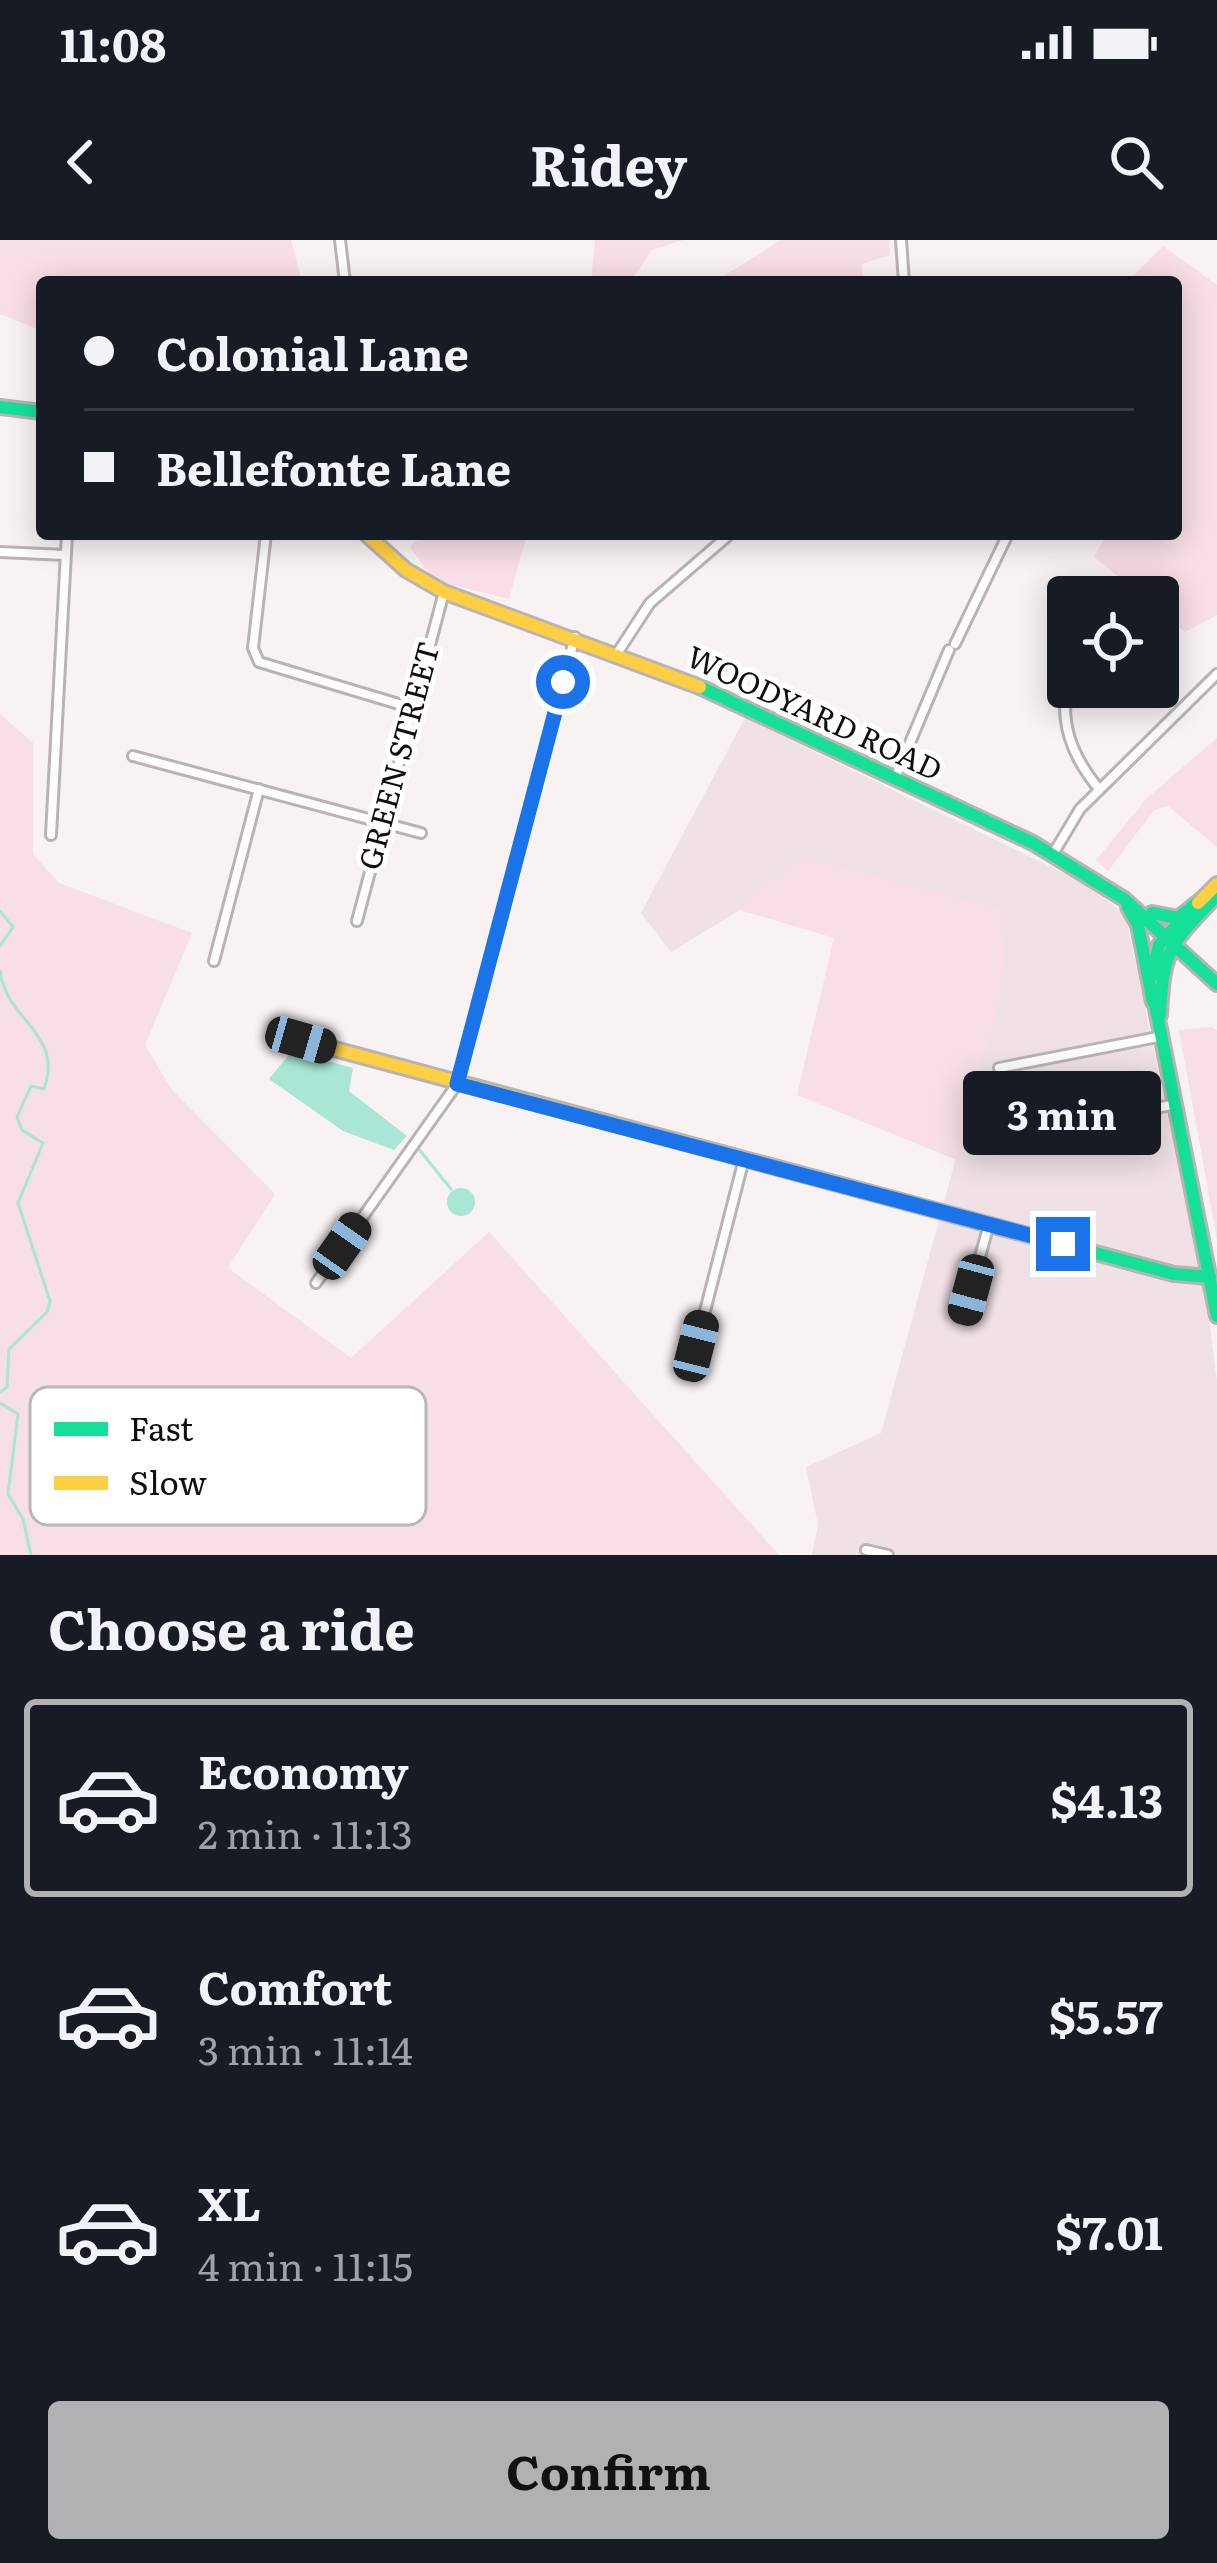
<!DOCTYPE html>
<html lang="en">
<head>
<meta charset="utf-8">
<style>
  body { margin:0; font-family:Literata,serif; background:#242831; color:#f1f3f6; height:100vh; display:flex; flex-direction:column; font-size:45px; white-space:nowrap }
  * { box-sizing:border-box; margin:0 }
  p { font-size:39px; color:#9ea1a6 }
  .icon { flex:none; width:66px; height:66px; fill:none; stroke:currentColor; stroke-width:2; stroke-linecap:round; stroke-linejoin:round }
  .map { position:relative; height:1315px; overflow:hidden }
  .drawer { display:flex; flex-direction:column; background:#171b24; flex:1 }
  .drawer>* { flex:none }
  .banner { position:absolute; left:36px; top:36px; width:1146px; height:264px; border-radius:12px; box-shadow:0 6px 30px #0003; display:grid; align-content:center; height:264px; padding:0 48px; background:#171b24 }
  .fabs { position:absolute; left:1047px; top:336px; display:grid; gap:24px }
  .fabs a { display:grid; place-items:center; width:132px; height:132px; border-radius:12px; background:#171b24; box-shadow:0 6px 30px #0003; font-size:60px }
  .end { position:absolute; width:54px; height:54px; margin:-27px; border:15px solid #1a73e8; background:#fff; box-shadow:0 0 0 6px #fff }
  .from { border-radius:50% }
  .bubble { position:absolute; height:84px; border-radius:12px; background:#171b24; box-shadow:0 6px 30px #0003; font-size:39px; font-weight:700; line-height:84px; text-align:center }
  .car { position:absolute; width:36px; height:72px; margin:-36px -18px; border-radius:15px; box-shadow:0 0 9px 3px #0007; background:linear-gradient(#222 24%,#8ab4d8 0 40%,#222 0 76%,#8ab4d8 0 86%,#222 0) }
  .banner b { display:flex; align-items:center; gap:42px; height:114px; font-size:45px }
  .banner b+b { border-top:3px solid #363941 }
  .banner i { width:30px; height:30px; background:#f1f3f6 }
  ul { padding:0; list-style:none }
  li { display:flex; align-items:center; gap:36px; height:198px; margin:0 24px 18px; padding:0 24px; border:6px solid transparent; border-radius:12px }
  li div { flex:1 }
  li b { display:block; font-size:45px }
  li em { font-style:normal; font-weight:700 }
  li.current { border-color:#b1b0b2 }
  li>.icon { width:108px; height:108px; stroke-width:1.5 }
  h2 { padding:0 48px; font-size:54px; line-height:144px }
  .primary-button { display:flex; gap:24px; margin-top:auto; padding:24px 48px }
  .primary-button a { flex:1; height:138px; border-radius:12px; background:#b1b0b2; color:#111; font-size:48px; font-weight:700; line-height:138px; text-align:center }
  .status { display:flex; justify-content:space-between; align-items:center; height:84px; padding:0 60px; background:#171b24; direction:ltr }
  .status svg { height:33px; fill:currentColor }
  header { display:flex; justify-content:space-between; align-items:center; height:156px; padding:0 48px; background:#171b24; font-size:54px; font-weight:700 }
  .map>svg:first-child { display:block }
  .built { fill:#efe1e5 }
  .green { fill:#f8dee6 }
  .water { fill:#a9e6d6 }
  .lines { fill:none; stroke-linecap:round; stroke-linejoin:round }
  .stream { stroke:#a9e6d6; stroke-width:3 }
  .street-casing { stroke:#b8b3b4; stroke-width:14 }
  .fast-casing { stroke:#b8b3b4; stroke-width:18 }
  .slow-casing { stroke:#b8b3b4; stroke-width:18 }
  .street { stroke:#fefdfd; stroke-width:8 }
  .fast { stroke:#16e098; stroke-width:12 }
  .slow { stroke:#ffcf43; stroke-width:12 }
  .route { stroke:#1a73e8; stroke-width:15 }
  .labels { text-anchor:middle; stroke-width:10; stroke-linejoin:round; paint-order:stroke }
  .street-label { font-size:30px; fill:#120e0f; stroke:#fff }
  .key { fill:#fff; stroke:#b8b7b7; stroke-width:3 }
  .key-label { font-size:33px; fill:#120e0f }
</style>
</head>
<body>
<div class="status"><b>11:08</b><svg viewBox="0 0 49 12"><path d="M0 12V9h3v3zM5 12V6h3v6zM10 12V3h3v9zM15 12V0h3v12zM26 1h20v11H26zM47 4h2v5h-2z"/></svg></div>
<header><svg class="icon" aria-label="back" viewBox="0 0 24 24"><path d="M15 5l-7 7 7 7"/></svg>Ridey<svg class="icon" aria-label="search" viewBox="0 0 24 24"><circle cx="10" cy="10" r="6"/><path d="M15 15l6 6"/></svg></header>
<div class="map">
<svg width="1217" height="1315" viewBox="0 0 1217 1315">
  <rect width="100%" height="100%" fill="#f8f2f3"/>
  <!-- built -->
  <polygon class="built" points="745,478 1076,639 1125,673 1206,1056 1217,1142 1217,1315 812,1315 818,1285 806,1227 881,1193 1001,753 800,616 740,670 671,712 641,673"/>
  <!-- green -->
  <g class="green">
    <polygon points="0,0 291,0 302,42 42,42 42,91 0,74"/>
    <polygon points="595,0 683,0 652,10 630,42 591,42"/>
    <polygon points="781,0 889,0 890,15 862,24 863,42 714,42"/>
    <polygon points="1163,6 1217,45 1217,375 1185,392 1158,369 1158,357 1143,357 1094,317 1107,294 1176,294 1176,42 1127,42"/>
    <polygon points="425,294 527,294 509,359 434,340 410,307"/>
    <polygon points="0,474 33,503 33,614 59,643 192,693 145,805 172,850 275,954 228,1028 351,1118 489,992 779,1315 0,1315"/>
    <polygon points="1217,498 1217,607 1168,566 1154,570 1108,631 1096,620 1147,558"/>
    <polygon points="800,616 1008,671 1001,753 957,920 797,855 834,698 740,670"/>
    <polygon points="1212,787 1217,791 1217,999 1179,790"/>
  </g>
  <!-- water -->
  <g class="water">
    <polygon points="292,811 353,828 349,851 407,896 394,910 343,891 269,839"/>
    <circle cx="461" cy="962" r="14"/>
  </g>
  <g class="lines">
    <!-- stream -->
    <g class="stream">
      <polyline points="0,671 13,687 0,706"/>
      <path d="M0,731C6,781 64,792 44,849L31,846L17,877L22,890L43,903L18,963L50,1061L47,1072L9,1109L7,1147L0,1152"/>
      <polyline points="418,908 451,949"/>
      <polyline points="0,1163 18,1174 8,1254 23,1279 31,1315"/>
    </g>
    <defs>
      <g id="street">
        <polyline points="340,0 345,42"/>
        <polyline points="901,0 904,42"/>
        <polyline points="266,294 253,408 259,422 412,468"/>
        <polyline points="0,312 65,315"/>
        <polyline points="955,404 1008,294"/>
        <polyline points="618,412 650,363 730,294"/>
        <path d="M1068,436C1059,481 1070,514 1099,549"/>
        <polyline points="133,516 421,593"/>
        <polyline points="896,536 949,410"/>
        <polyline points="51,595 67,294"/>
        <polyline points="1053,614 1080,569 1217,434"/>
        <polyline points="357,681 444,352"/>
        <polyline points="214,721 259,549"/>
        <polyline points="999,828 1163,796"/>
        <polyline points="1062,887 1176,864"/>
        <polyline points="316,1043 457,844 575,397"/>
        <polyline points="964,1075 989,984"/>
        <polyline points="696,1106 744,919"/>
        <polyline points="866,1310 888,1315"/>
      </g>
      <g id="fast">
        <polyline points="0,167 42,172"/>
        <polyline points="700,447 1033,603 1124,659 1217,744"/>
        <polyline points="1128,667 1138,685 1153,762"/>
        <polyline points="1152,673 1178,678 1202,659"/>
        <polyline points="1152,736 1159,705 1185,676"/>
        <polyline points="1153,754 1217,1076"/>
        <path d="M1160,775C1163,707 1171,704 1217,655"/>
        <polyline points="998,987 1174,1034 1210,1037"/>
      </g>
      <g id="slow">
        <polyline points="366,294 406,330 444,352 700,447"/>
        <polyline points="1198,663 1217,644"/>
        <polyline points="301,800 998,987"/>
      </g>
    </defs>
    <!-- street casing -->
    <use href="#street" class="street-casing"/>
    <!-- fast casing -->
    <use href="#fast" class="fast-casing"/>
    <!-- slow casing -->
    <use href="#slow" class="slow-casing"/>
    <!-- street -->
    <use href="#street" class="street"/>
    <!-- fast -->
    <use href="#fast" class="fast"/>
    <!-- slow -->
    <use href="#slow" class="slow"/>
  </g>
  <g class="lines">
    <!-- route -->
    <polyline class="route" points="563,442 457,844 1063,1004"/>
  </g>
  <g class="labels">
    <!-- street labels -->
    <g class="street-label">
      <text transform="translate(814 474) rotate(25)" y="10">WOODYARD ROAD</text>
      <text transform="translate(400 516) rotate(-75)" y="10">GREEN STREET</text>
    </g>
  </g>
  <!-- legend -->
  <rect x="30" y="1147" width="396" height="138" rx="18" class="key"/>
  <rect x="54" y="1182" width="54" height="14" fill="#16e098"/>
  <rect x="54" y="1236" width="54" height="14" fill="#ffcf43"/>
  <g class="key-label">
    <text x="129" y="1201">Fast</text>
    <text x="129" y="1255">Slow</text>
  </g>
</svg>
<div class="fabs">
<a><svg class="icon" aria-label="locate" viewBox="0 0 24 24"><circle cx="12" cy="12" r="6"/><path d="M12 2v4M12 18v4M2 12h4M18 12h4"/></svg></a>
</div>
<i class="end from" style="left:563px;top:442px"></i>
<i class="end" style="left:1063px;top:1004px"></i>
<div class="bubble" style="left:963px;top:831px;width:198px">3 min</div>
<i class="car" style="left:301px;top:800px;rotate:106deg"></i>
<i class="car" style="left:342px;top:1006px;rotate:35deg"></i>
<i class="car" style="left:971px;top:1050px;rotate:195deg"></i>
<i class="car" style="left:696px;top:1106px;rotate:14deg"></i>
<div class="banner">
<b><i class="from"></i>Colonial Lane</b>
<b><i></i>Bellefonte Lane</b>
</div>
</div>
<section class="drawer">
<h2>Choose a ride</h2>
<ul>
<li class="current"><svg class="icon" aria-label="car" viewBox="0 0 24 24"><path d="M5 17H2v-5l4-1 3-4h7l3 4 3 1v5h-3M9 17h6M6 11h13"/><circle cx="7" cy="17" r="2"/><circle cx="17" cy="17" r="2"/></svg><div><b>Economy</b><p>2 min · 11:13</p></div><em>$4.13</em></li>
<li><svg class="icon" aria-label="car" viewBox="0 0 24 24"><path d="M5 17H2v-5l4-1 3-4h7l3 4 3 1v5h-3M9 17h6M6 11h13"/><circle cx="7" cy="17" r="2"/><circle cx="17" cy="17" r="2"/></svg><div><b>Comfort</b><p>3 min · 11:14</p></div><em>$5.57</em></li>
<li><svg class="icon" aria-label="car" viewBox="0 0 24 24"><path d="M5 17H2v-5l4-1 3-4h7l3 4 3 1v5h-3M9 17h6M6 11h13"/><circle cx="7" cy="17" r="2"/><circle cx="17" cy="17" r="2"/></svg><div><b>XL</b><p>4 min · 11:15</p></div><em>$7.01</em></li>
</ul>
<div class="primary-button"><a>Confirm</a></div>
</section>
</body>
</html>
